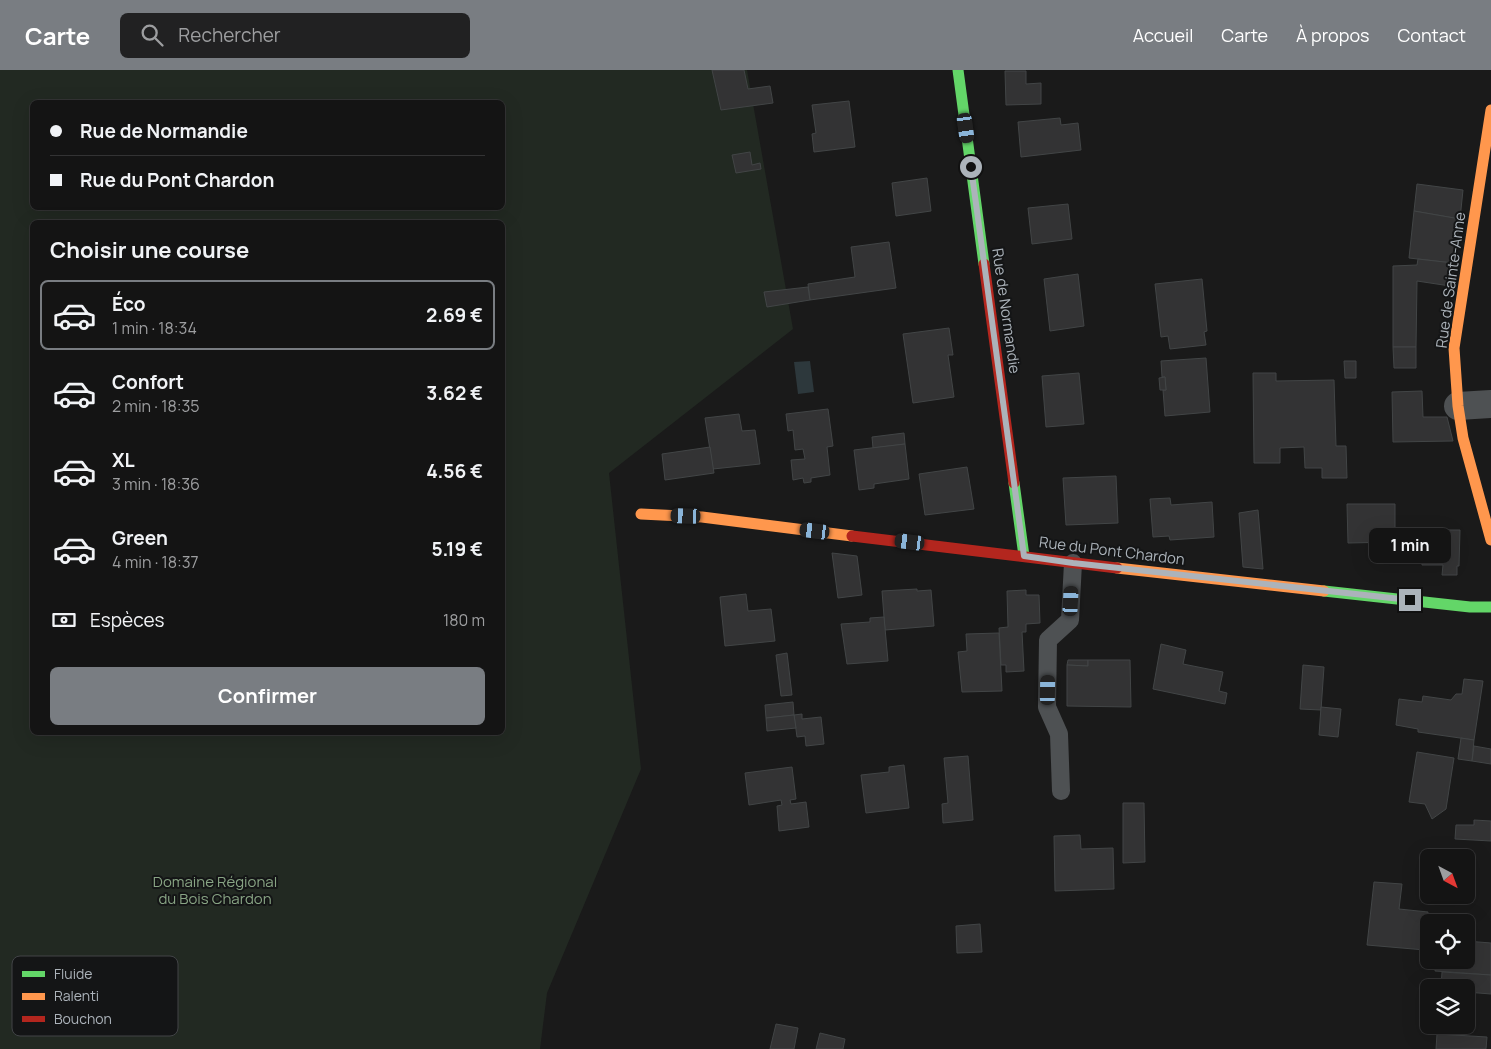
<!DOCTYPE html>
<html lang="fr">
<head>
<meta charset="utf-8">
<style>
  body { margin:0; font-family:Manrope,sans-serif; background:#212122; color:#f1f3f6; height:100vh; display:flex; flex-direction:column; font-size:19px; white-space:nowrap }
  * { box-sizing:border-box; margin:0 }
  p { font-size:16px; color:#9d9ea0 }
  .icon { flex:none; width:28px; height:28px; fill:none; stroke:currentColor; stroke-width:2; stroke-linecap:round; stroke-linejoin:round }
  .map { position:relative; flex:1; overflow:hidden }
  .side { position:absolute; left:30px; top:150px; width:475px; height:515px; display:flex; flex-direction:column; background:#141414; border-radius:8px; box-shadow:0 5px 20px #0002,0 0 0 1px #333334 }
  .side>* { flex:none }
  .banner { position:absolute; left:30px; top:30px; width:475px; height:110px; border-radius:8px; box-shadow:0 5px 20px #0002,0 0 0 1px #333334; display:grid; align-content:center; height:110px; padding:0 20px; background:#141414 }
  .needle { width:32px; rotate:139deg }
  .buttons { position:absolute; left:1420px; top:779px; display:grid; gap:10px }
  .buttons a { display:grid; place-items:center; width:55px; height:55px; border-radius:8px; background:#141414; box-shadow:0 5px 20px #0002,0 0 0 1px #333334; font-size:25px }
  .end { position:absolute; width:22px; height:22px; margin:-11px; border:6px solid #acb3ba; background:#111; box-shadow:0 0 0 2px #111 }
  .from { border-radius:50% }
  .bubble { position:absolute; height:35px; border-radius:8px; background:#141414; box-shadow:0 5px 20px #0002,0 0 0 1px #333334; font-size:16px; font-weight:700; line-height:35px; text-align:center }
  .car { position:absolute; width:15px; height:30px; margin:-15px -8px; border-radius:6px; box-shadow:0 0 4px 1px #0007; background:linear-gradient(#222 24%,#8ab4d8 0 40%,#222 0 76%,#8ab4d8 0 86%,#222 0) }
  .banner b { display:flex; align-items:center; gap:18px; height:48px; font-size:19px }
  .banner b+b { border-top:1px solid #333334 }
  .banner i { width:12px; height:12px; background:#f1f3f6 }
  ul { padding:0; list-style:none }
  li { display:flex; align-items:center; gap:15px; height:70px; margin:0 10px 8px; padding:0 10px; border:2px solid transparent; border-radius:8px }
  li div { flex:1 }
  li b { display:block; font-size:19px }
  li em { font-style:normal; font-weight:700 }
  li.current { border-color:#797d82 }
  li>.icon { width:45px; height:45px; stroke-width:1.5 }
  h2 { padding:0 20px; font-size:22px; line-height:60px }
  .pay { display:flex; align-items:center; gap:12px; height:55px; padding:0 20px; font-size:19px }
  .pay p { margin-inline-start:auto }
  .button { display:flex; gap:10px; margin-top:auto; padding:10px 20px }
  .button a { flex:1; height:58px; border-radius:8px; background:#797d82; color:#fff; font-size:20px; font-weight:700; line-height:58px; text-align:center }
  header { display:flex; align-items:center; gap:30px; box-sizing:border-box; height:70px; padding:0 25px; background:#797d82; color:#fff }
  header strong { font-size:24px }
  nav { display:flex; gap:28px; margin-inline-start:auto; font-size:18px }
  .search { width:350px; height:45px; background:#212122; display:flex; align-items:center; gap:12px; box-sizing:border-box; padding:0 18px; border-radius:8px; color:#9d9ea0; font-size:19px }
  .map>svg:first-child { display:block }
  .green { fill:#222922; fill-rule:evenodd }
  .water { fill:#2d383c }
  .building { fill:#333334; stroke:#424546 }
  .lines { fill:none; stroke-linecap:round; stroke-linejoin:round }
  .lane { stroke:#4e5153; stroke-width:18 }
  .street { stroke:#4e5153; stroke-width:28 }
  .fast { stroke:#63d668; stroke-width:11 }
  .slow { stroke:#ff974d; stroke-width:11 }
  .jam { stroke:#b3261e; stroke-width:11 }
  .route { stroke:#acb3ba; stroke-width:6 }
  .labels { text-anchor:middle; stroke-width:4; stroke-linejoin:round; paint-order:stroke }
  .street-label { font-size:15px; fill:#acb3ba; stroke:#141516 }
  .park-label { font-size:15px; fill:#88a484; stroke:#141516 }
  .key { fill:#141516; stroke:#424447; stroke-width:1 }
  .key-label { font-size:14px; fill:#acb3ba }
</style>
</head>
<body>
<header>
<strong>Carte</strong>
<div class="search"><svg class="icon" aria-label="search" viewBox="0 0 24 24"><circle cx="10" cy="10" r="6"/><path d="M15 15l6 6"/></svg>Rechercher</div>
<nav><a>Accueil</a><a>Carte</a><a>À propos</a><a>Contact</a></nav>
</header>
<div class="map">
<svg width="1491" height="979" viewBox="0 0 1491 979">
  <rect width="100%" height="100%" fill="#1a1a1a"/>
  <!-- green -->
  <path class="green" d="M0,0H747L793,259L609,403L641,699L547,923L540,979H0ZM32,32H502V138H32ZM32,152H502V662H32Z"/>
  <!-- water -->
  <polygon class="water" points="810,291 814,322 798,324 794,292"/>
  <!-- building -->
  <g class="building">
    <polygon points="712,0 744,0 748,19 770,16 773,33 721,40"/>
    <polygon points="1005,1 1026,1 1026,14 1041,13 1041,34 1006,35"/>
    <polygon points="849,31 855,77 814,82 812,64 816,63 812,35"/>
    <polygon points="1060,48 1061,55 1078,53 1081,80 1021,87 1018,52"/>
    <polygon points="750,82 752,95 760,93 761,99 736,103 732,85"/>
    <polygon points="927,108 931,141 896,146 892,113"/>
    <polygon points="1417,114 1463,120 1460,149 1414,141"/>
    <polygon points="1068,134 1072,169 1032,174 1028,138"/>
    <polygon points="1414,141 1460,149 1453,193 1409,188"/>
    <polygon points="889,172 896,218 810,230 808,214 855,207 851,177"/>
    <polygon points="1418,189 1453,193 1450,216 1417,211 1416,277 1393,277 1393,196 1417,195"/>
    <polygon points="1078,204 1084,256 1050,261 1044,209"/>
    <polygon points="1202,209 1207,261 1204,262 1206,275 1170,279 1168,266 1161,267 1155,214"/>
    <polygon points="808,217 810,230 767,237 764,222"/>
    <polygon points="949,258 953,285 948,285 954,327 913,333 903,264"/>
    <polygon points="1393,277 1416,277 1416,298 1394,298"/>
    <polygon points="1206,288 1210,342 1165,346 1163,320 1166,320 1165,307 1162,307 1161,291"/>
    <polygon points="1344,291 1356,291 1356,308 1345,308"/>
    <polygon points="1079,303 1084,354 1046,357 1042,306"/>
    <polygon points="1253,303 1276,303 1276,311 1334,310 1336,376 1346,376 1347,408 1322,408 1322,398 1305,398 1304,377 1280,378 1280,393 1254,393"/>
    <polygon points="1165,307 1166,320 1160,320 1159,308"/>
    <polygon points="1422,321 1423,347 1447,347 1453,371 1393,372 1392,322"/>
    <polygon points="828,339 833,376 827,377 830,405 811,408 811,412 804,413 803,408 793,410 791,390 805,389 803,379 795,380 793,360 788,361 786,344"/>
    <polygon points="739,344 742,361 755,360 760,394 713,399 705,348"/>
    <polygon points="904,363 905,374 873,378 872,367"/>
    <polygon points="905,374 909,409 874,414 874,418 859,420 854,380"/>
    <polygon points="710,377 714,403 665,410 662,384"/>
    <polygon points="967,397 974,439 925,445 919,404"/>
    <polygon points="1116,406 1118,453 1066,455 1063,408"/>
    <polygon points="1170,428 1171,435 1212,432 1214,467 1170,470 1169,466 1153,467 1150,429"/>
    <polygon points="1347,434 1395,434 1395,472 1348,473"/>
    <polygon points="1258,440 1263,499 1243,497 1239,443"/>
    <polygon points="1422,460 1460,460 1459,496 1457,496 1457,505 1442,505 1443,495 1422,495"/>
    <polygon points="832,483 857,486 862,525 838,528"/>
    <polygon points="917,519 917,521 931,520 934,556 885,560 882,521"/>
    <polygon points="1026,520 1026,525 1039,525 1040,553 1026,554 1026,562 1022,562 1024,601 1006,602 1006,595 1001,595 999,558 1008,557 1007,521"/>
    <polygon points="746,524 748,541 771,539 775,571 725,576 720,527"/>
    <polygon points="884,547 888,591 847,594 841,554 870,552 870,548"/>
    <polygon points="999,563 1002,621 962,622 958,582 967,581 966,564"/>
    <polygon points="1161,574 1186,580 1183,594 1223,602 1219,621 1227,623 1225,634 1153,619"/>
    <polygon points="787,583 792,625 781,626 776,585"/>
    <polygon points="1068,590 1088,590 1088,596 1067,595"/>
    <polygon points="1088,590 1130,590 1131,637 1067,636 1067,595 1088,596"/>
    <polygon points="1303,595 1324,597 1321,640 1300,639"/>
    <polygon points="1464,609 1483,611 1474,670 1418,662 1418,659 1396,655 1399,629 1422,632 1423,626 1451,630 1456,624 1462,624"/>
    <polygon points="793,632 794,645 766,648 765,635"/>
    <polygon points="1321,637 1341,639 1338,667 1319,665"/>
    <polygon points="802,644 802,649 821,647 824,674 806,676 805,666 797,667 794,645"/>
    <polygon points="794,645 796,658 767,661 766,648"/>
    <polygon points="1461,668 1474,670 1472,691 1458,689"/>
    <polygon points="1474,676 1491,679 1491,694 1472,691"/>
    <polygon points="1417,682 1454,688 1446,739 1432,749 1425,734 1409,732"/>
    <polygon points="968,686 973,750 943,753 942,734 948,733 944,688"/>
    <polygon points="904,695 909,738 866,743 861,705 889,702 889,697"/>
    <polygon points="792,697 796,729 790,730 791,734 806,732 809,757 779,761 777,736 782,735 781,730 749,735 745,703"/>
    <polygon points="1123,733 1144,733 1145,792 1123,793"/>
    <polygon points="1474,750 1491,751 1491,771 1455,769 1456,755 1474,755"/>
    <polygon points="1080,765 1081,779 1113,778 1114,819 1055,821 1054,766"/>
    <polygon points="1374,812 1402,814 1399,839 1428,842 1425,880 1367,875"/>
    <polygon points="980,854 982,882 957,883 956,856"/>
    <polygon points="1466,871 1491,873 1491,905 1435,901 1436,890 1466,890"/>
    <polygon points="1442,902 1491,905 1491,924 1466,922 1466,918 1441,918"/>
    <polygon points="776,954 798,958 794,979 770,979"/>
    <polygon points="1431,955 1466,955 1465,965 1430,964"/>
    <polygon points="820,963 845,969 843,979 816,979"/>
    <polygon points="1437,964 1487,967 1486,979 1436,979"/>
  </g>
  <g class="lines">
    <!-- lane -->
    <polyline class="lane" points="1061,721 1059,664 1047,637 1048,570 1070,550 1073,493"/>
    <!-- street -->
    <polyline class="street" points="1458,336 1491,334"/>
    <!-- fast -->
    <g class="fast">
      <polyline points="958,0 984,194"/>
      <polyline points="1014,413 1024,486"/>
      <polyline points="1324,521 1470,537 1491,537"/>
    </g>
    <!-- slow -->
    <g class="slow">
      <polyline points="1491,40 1454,278 1458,336 1463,368 1491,470"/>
      <polyline points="641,444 702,447 852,466"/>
      <polyline points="1117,498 1324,521"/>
    </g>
    <!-- jam -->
    <g class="jam">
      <polyline points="984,194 1014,413"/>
      <polyline points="852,466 1117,498"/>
    </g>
  </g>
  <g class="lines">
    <!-- route -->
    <polyline class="route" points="971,97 1024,486 1073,493 1410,530"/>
  </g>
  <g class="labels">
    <!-- street labels -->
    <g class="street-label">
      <text transform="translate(1451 210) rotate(-82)" y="5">Rue de Sainte-Anne</text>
      <text transform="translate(1006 241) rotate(82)" y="5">Rue de Normandie</text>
      <text transform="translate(1112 481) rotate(7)" y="5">Rue du Pont Chardon</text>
    </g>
    <!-- park labels -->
    <g class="park-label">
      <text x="215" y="817">Domaine Régional<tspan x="215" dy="17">du Bois Chardon</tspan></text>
    </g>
  </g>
  <!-- legend -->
  <rect x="12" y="886" width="166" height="80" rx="8" class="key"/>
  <rect x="22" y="901" width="23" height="6" fill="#63d668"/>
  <rect x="22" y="923" width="23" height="7" fill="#ff974d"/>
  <rect x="22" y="946" width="23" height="6" fill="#b3261e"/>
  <g class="key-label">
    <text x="54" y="909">Fluide</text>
    <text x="54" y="931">Ralenti</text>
    <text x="54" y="954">Bouchon</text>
  </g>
</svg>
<div class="buttons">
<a><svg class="needle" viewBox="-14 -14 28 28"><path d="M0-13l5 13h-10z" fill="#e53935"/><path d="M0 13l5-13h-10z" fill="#9d9ea0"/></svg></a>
<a><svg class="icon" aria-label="locate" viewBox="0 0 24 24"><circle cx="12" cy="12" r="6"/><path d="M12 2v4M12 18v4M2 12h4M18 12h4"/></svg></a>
<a><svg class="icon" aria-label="layers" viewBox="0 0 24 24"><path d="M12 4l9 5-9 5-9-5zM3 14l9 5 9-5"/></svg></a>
</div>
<i class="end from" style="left:971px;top:97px"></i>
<i class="end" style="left:1410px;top:530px"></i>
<div class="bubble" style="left:1369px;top:458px;width:82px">1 min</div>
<i class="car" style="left:966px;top:58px;rotate:172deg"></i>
<i class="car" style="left:686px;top:446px;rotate:272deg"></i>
<i class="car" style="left:815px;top:461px;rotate:277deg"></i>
<i class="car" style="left:910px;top:472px;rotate:277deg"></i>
<i class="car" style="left:1071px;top:531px;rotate:3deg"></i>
<i class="car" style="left:1048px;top:620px;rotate:1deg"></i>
<div class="banner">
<b><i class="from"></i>Rue de Normandie</b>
<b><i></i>Rue du Pont Chardon</b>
</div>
<section class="side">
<h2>Choisir une course</h2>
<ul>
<li class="current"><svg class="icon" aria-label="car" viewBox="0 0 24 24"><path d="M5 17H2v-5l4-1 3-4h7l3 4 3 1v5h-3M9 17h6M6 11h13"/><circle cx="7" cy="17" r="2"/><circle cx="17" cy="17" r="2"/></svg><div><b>Éco</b><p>1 min · 18:34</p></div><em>2.69 €</em></li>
<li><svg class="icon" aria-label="car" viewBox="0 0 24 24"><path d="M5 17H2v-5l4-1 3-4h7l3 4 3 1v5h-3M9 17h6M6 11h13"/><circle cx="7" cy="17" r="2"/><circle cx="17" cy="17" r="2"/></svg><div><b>Confort</b><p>2 min · 18:35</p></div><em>3.62 €</em></li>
<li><svg class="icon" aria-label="car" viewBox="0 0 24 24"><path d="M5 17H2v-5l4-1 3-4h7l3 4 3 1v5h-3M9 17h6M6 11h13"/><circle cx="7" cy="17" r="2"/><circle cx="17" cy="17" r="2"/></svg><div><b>XL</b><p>3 min · 18:36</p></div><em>4.56 €</em></li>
<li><svg class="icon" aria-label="car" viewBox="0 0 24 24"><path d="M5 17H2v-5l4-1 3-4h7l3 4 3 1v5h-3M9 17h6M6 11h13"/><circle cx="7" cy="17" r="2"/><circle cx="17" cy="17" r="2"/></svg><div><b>Green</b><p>4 min · 18:37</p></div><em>5.19 €</em></li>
</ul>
<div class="pay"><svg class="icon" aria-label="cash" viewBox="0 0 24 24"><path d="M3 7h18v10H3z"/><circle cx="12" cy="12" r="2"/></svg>Espèces<p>180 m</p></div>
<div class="button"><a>Confirmer</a></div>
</section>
</div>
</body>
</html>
